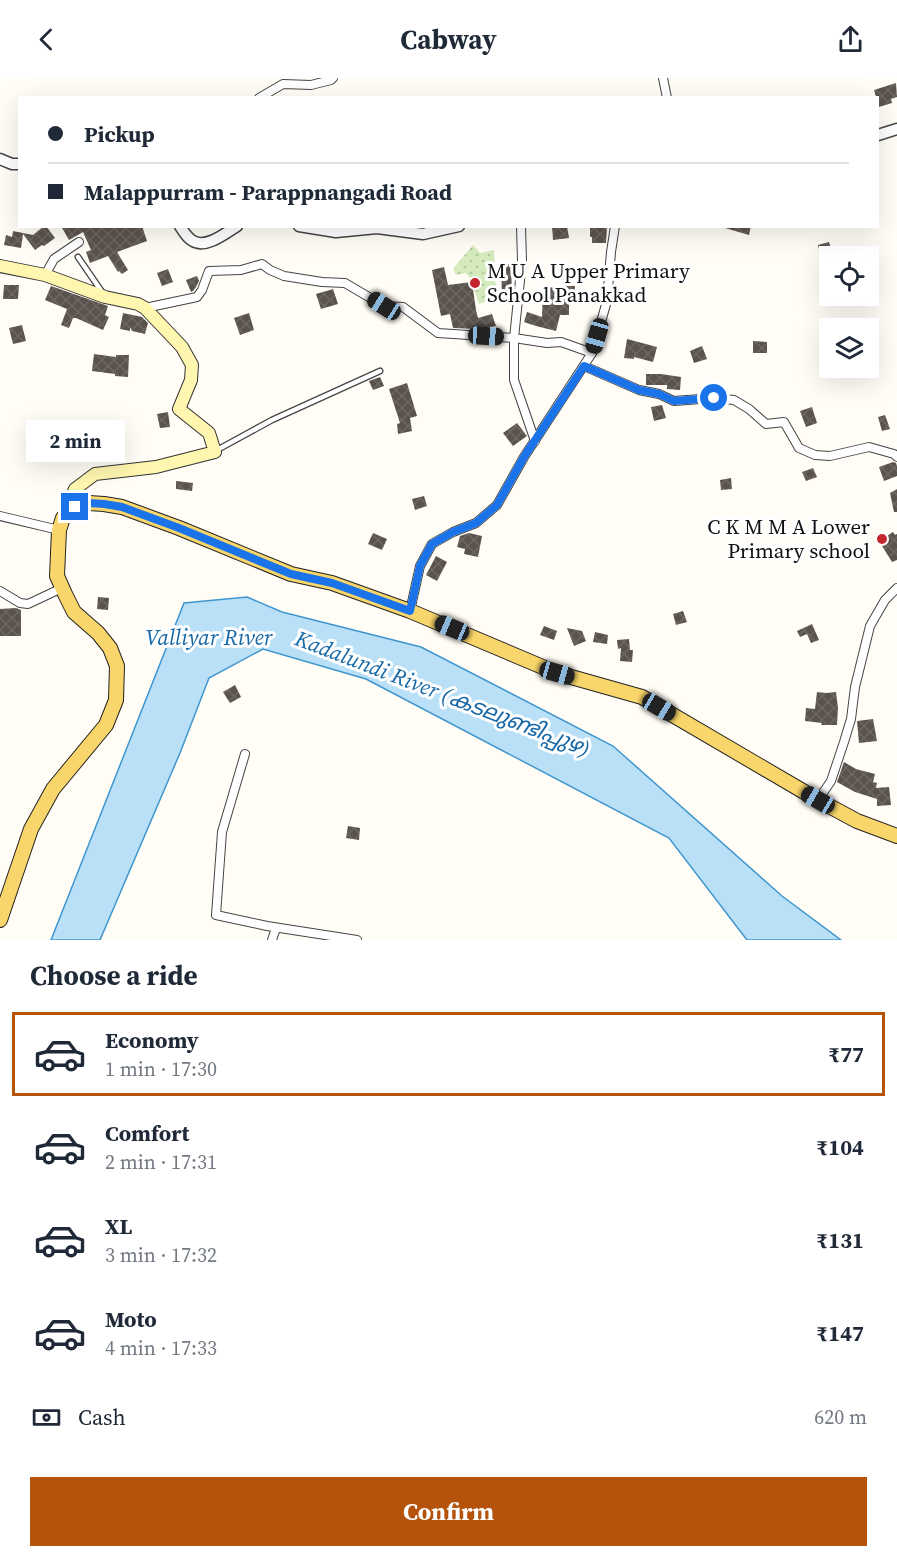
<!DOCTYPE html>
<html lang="en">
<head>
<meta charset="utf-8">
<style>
  body { margin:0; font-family:"Source Serif 4","Noto Sans Malayalam",serif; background:#f6f6f7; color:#1f2937; height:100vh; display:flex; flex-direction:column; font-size:22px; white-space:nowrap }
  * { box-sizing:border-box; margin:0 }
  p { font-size:20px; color:#747a83 }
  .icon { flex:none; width:33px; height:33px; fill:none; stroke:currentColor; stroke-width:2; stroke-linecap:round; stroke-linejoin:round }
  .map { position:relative; height:862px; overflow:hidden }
  .drawer { display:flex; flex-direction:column; background:#fff; flex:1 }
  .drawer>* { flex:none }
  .top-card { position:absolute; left:18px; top:18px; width:861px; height:132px; border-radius:0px; box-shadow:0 6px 24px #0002; display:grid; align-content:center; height:132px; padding:0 30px; background:#fff }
  .controls { position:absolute; left:819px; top:168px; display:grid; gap:12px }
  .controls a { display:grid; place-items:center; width:60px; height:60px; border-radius:0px; background:#fff; box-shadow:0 6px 24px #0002; font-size:30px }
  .end { position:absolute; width:27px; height:27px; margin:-14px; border:8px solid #1a73e8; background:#fff; box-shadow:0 0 0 3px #fff }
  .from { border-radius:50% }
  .bubble { position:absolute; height:42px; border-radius:0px; background:#fff; box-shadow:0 6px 24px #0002; font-size:20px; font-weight:700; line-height:42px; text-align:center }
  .car { position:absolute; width:18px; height:36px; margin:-18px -9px; border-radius:8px; box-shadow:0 0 4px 2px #0007; background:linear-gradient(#222 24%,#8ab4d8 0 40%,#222 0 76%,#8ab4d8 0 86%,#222 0) }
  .top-card b { display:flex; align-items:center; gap:21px; height:57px; font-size:22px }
  .top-card b+b { border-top:2px solid #e0e1e3 }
  .top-card i { width:15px; height:15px; background:#1f2937 }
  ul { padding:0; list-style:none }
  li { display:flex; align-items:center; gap:18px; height:84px; margin:0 12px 9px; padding:0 18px; border:3px solid transparent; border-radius:0px }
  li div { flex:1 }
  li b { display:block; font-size:22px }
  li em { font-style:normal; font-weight:700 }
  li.selected { border-color:#b45309 }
  li>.icon { width:54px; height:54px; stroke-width:1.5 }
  h2 { padding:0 30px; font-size:27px; line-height:72px }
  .pay { display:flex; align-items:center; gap:15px; height:66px; padding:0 30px; font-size:22px }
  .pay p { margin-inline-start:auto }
  .button { display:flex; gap:12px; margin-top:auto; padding:12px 30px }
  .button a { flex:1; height:69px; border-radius:0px; background:#b45309; color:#fff; font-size:24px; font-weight:700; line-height:69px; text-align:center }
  header { display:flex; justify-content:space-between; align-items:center; height:78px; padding:0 30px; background:#fff; font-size:27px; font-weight:700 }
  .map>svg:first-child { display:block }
  .park { fill:url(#park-dots) }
  .water { fill:#b9e0f7; stroke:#3f96cf; stroke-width:1.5 }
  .building { fill:url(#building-cross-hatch) }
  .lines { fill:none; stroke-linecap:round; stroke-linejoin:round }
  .service-casing { stroke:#444; stroke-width:7 }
  .minor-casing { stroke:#444; stroke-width:10 }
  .tertiary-casing { stroke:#444; stroke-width:13 }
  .secondary-casing { stroke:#333; stroke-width:14 }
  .primary-casing { stroke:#222; stroke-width:16 }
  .service { stroke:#fff; stroke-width:4.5 }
  .minor { stroke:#fff; stroke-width:8 }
  .tertiary { stroke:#fff; stroke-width:10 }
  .secondary { stroke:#fff6b0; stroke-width:12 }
  .primary { stroke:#f9d66b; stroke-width:14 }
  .route { stroke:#1a73e8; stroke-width:8 }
  .poi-dot { fill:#c4262e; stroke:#fff; stroke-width:2 }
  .labels { text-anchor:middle; stroke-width:6; stroke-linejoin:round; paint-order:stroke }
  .poi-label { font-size:21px; fill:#111; stroke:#fff; text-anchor:start }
  .water-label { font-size:22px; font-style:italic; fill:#1768a6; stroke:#fff }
</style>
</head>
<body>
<header><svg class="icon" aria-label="back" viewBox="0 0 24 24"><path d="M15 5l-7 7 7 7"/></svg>Cabway<svg class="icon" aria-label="share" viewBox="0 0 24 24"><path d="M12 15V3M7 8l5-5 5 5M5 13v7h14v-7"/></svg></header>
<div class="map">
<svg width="897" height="862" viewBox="0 0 897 862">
  <defs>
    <pattern id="park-dots" width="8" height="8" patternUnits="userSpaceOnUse" patternTransform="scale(1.5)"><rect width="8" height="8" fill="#d5ebbd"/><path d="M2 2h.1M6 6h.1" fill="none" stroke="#b6c8a1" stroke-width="1.8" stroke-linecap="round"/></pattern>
    <pattern id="building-cross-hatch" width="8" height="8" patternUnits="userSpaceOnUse" patternTransform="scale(1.5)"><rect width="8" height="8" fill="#5a524d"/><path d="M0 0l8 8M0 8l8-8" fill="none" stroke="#6d6662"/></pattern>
  </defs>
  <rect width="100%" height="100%" fill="#fffdf5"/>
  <!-- park -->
  <polygon class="park" points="473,167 480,175 494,172 496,220 479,226 470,200 466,195 456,197 453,191"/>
  <!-- water -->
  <polygon class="water" points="247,519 282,534 421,569 613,668 782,818 841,862 747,862 669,760 366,601 263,571 209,600 180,675 100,862 51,862 184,525"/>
  <!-- building -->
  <g class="building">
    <polygon points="896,5 897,19 891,21 892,25 879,29 874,12"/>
    <polygon points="44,148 46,148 55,160 44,168 42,167 35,172 23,156 21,170 4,167 6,157 12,159 13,153 33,157"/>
    <polygon points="61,148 142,148 147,163 117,174 128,192 122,196 119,193 118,194 108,178 90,185 86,174 91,172 83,154 69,162"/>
    <polygon points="552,148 567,148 569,160 553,162"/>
    <polygon points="590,148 607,148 606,165 592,165 592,159 590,159"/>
    <polygon points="725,148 751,148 749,157 725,150"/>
    <polygon points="829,164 833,176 821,180 818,167"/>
    <polygon points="501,186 511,186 512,221 502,221"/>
    <polygon points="444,189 448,207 472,204 476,232 478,240 492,236 496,248 476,251 453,250 450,236 441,238 432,192"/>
    <polygon points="168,191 173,204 162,208 157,195"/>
    <polygon points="197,198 199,203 196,209 193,213 191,214 186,202"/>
    <polygon points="4,207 19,207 18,221 3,221"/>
    <polygon points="561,207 575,208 574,221 569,221 569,237 560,237 556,253 536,248 524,244 527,234 542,239 543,209 561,210"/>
    <polygon points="51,208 108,228 105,237 109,239 103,252 76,240 73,240 69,250 61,247 67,231 45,222"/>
    <polygon points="333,211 338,226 321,231 316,216"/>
    <polygon points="123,235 142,239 148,245 145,256 132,253 130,249 130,253 120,251"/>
    <polygon points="249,235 254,252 240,257 234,240"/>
    <polygon points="22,247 26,263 13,266 9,250"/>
    <polygon points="627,261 657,269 653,284 634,279 634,281 624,280"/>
    <polygon points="753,263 767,264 767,275 753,275"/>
    <polygon points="702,268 707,281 694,285 690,273"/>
    <polygon points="94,276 116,279 116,277 129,277 128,299 115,298 115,296 92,293"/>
    <polygon points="646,296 661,296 681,299 680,312 667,311 667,307 646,307"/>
    <polygon points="380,299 384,308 373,312 369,303"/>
    <polygon points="407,305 417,338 410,340 412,353 398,356 397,346 400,345 389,311"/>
    <polygon points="662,327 666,340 654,343 651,329"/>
    <polygon points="812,329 817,345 806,349 800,333"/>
    <polygon points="168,334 170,349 160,350 157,336"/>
    <polygon points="885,337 890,351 882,353 878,339"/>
    <polygon points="517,345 527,358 513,368 503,355"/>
    <polygon points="109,362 111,380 102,381 101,374 74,376 73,366"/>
    <polygon points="893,384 896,385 897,388 897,398 884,403 879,389"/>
    <polygon points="813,390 817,399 806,403 802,394"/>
    <polygon points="731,400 732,411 721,412 720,402"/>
    <polygon points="176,403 193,405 192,413 176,411"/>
    <polygon points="897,411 897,434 894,434 890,415"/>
    <polygon points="424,418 427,428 415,432 412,421"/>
    <polygon points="893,454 895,457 897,456 897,482 892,484 879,463"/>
    <polygon points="373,455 387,461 382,472 368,466"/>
    <polygon points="469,455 482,458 478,479 464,476 465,471 457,469 460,458"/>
    <polygon points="436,478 447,484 437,503 426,497"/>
    <polygon points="98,519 109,520 108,532 97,531"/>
    <polygon points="16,530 21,532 21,558 0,558 0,531"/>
    <polygon points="683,533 687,544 676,547 673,536"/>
    <polygon points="812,546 819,562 811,565 807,556 800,559 797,553"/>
    <polygon points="544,548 557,553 554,562 540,557"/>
    <polygon points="567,550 582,553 586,563 574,568"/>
    <polygon points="595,554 608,557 607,566 593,564"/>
    <polygon points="629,561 630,572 633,572 632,584 620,583 621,570 618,571 617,562"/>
    <polygon points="235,607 241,619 230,625 223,614"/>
    <polygon points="817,614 826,615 836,614 838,630 837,647 821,647 822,645 805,643 806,630 815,631"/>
    <polygon points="873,641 877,663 859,665 857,643"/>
    <polygon points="844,684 856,691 875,696 873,704 877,705 876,710 889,709 891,727 877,728 877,721 855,714 837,704"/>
    <polygon points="348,748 360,750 359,762 346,760"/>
  </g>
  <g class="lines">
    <defs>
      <g id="service">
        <polyline points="78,179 102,214"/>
        <polyline points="217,372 272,342 380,293"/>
      </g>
      <g id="minor">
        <polyline points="663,0 667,20"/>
        <polyline points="259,20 283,6 311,7 331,2 333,0"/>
        <polyline points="521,148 522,183 514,260 514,302 535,363"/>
        <polyline points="45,197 54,181 79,164"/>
        <polyline points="145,230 197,219 202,212 209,193 241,192 262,186 270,192 284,198 322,204 345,205 384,228 403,229 438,255 514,260 547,265 561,264 592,275"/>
        <polyline points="584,288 639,312 659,316 674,323 714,320 734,322 749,331 766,346 784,344 799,370 815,377 830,378 869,369 894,376 897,379"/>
        <polyline points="0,438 59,452"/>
        <polyline points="0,513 20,525 28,526 62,510"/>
        <polyline points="410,533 420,488 432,466 453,454 476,445 497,427 524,379 592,275 607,223 611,174 615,148"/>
        <polyline points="245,676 222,754 216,837 267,848 357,862"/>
        <polyline points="818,722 831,703 844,664 851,641 855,609 870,548 885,522 897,510"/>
        <polyline points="272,862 276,850"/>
      </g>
      <g id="tertiary">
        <polyline points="878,57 897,51"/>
        <polyline points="0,81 12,86 20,86"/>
        <path d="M180,148C183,153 187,160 193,163C206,171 226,155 237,148"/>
        <polyline points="299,148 336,154 377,150 423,156 459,148"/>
      </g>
      <polyline id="secondary" points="0,188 45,197 105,219 138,226 145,230 182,269 192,287 191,302 179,331 209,355 215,374 156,389 95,396 75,411 63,440"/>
      <polyline id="primary" points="0,842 31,751 53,711 106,647 116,622 117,588 110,570 98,555 74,534 65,516 57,498 59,452 63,440 75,429 89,425 104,426 122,429 179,450 291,496 332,505 410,533 557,595 642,619 818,722 857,743 897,758"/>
    </defs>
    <!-- service casing -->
    <use href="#service" class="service-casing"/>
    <!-- minor casing -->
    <use href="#minor" class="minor-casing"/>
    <!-- tertiary casing -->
    <use href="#tertiary" class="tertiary-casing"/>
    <!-- secondary casing -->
    <use href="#secondary" class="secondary-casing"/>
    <!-- primary casing -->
    <use href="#primary" class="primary-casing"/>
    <!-- service -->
    <use href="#service" class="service"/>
    <!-- minor -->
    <use href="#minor" class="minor"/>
    <!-- tertiary -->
    <use href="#tertiary" class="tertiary"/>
    <!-- secondary -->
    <use href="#secondary" class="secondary"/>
    <!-- primary -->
    <use href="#primary" class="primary"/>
  </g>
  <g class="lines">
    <!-- route -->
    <polyline class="route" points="75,429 89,425 104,426 122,429 179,450 291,496 332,505 410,533 420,488 432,466 453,454 476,445 497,427 524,379 584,288 639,312 659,316 674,323 714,320"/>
  </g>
  <!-- markers -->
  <g class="poi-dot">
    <circle cx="475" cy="205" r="6"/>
    <circle cx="882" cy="461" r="6"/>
  </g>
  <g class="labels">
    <!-- poi labels -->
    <g class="poi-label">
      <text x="487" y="200">M U A Upper Primary<tspan x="487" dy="24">School Panakkad</tspan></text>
      <text x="870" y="456" text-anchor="end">C K M M A Lower<tspan x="870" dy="24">Primary school</tspan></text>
    </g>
    <!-- water labels -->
    <g class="water-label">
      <text x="209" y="567">Valliyar River</text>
      <text transform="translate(443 615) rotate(21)" y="8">Kadalundi River (കടലുണ്ടിപ്പുഴ)</text>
    </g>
  </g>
</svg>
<div class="controls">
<a><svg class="icon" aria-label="locate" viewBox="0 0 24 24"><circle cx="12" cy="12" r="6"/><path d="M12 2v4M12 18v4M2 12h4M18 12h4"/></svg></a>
<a><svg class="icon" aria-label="layers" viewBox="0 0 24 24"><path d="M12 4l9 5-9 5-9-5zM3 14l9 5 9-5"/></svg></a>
</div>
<i class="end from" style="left:714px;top:320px"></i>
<i class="end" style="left:75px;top:429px"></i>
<div class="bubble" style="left:26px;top:342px;width:99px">2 min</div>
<i class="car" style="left:384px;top:228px;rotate:302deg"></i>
<i class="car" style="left:486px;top:258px;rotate:93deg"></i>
<i class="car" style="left:597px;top:258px;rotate:196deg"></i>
<i class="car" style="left:452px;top:550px;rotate:293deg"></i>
<i class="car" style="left:557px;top:595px;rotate:106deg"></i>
<i class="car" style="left:659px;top:629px;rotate:121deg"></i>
<i class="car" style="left:818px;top:722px;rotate:300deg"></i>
<div class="top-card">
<b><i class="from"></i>Pickup</b>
<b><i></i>Malappurram - Parappnangadi Road</b>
</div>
</div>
<section class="drawer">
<h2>Choose a ride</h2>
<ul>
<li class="selected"><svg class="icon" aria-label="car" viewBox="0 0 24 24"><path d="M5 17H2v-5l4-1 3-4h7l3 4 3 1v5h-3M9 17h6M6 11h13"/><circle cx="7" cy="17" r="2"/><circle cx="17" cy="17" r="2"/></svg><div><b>Economy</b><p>1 min · 17:30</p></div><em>₹77</em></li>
<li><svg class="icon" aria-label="car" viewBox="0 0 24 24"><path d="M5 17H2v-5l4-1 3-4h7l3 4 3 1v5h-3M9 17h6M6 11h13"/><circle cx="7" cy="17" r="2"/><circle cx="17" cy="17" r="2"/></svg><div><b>Comfort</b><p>2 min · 17:31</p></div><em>₹104</em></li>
<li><svg class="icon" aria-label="car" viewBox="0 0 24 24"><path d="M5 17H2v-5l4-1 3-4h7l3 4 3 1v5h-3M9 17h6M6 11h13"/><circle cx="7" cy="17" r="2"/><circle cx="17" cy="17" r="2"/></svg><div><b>XL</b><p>3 min · 17:32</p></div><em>₹131</em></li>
<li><svg class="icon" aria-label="car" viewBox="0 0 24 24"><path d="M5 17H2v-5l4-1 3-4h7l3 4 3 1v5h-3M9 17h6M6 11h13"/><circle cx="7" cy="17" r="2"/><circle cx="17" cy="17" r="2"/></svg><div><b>Moto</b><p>4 min · 17:33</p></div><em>₹147</em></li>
</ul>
<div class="pay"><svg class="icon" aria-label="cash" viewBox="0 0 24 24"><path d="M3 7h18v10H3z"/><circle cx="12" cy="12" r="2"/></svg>Cash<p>620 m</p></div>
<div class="button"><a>Confirm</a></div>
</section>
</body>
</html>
